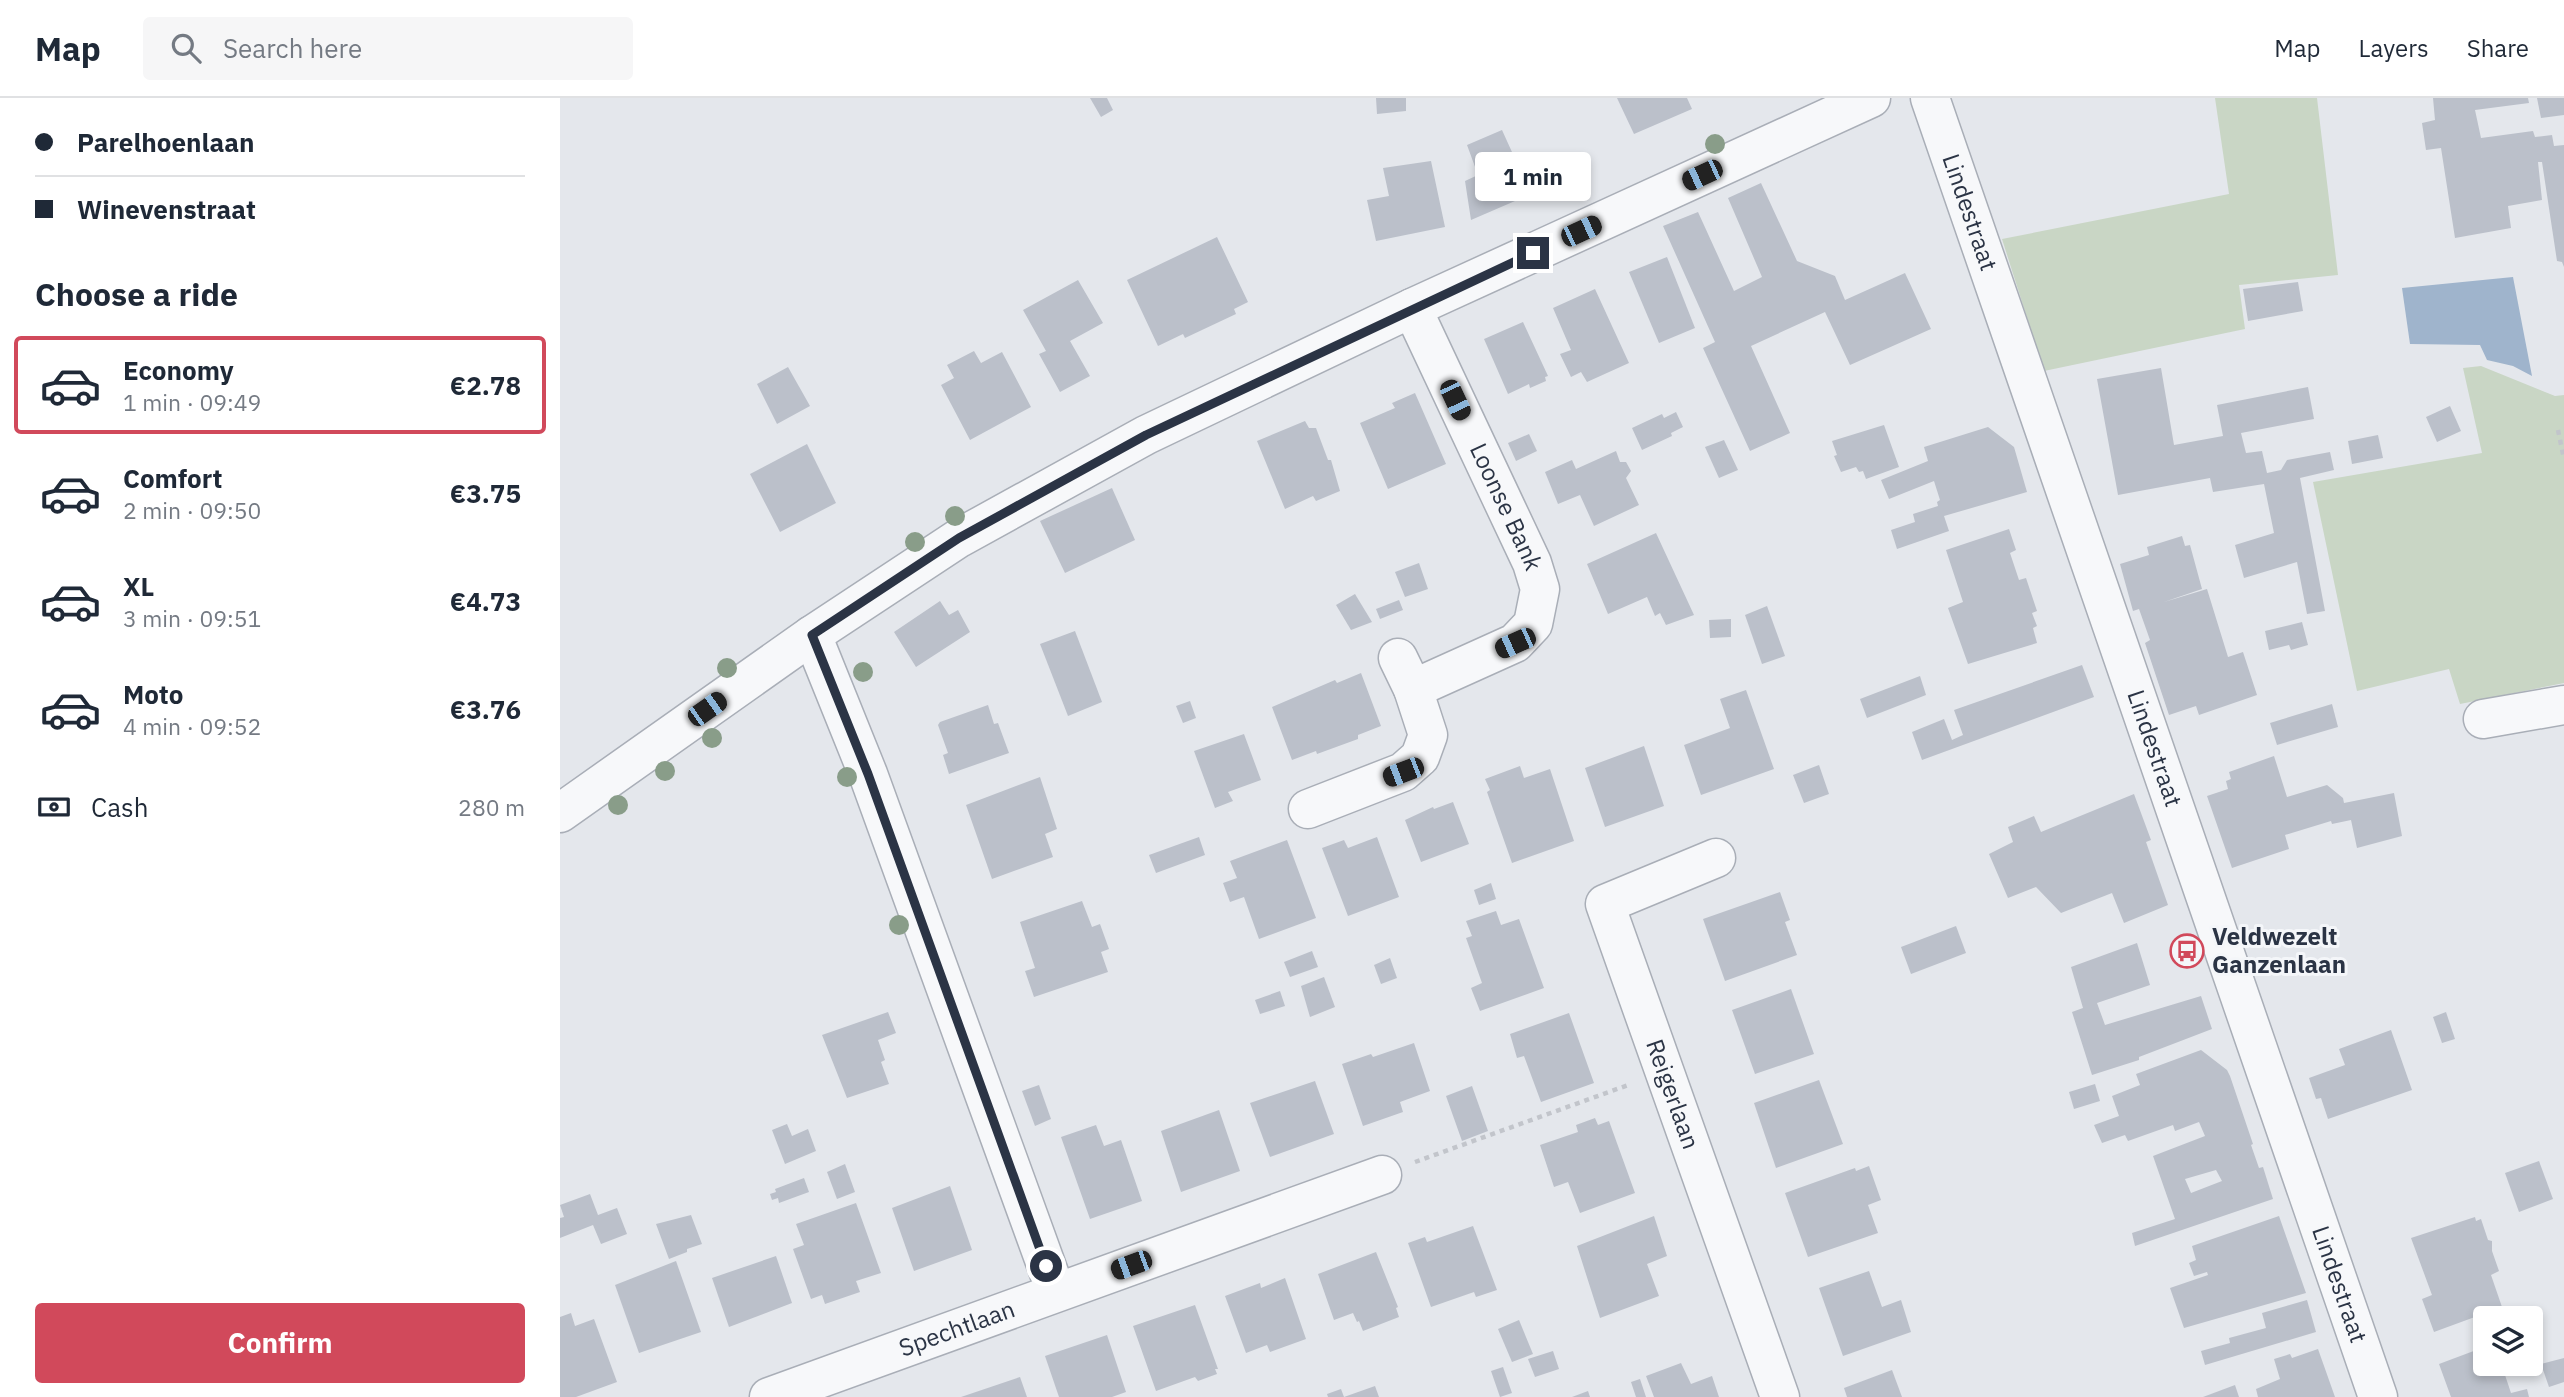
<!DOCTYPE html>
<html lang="en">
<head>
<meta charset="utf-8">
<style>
  body { margin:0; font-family:"IBM Plex Sans",sans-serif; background:#f6f6f7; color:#1f2937; height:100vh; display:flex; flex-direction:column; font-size:26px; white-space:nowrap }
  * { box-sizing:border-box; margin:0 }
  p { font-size:23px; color:#747a83 }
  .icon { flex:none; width:38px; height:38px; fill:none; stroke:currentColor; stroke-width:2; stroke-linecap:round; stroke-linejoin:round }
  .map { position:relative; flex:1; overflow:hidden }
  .drawer { display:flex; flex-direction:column; background:#fff; width:560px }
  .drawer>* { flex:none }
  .hud { display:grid; align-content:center; height:154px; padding:0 35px; background:#fff }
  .fabs { position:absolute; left:1913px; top:1208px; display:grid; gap:14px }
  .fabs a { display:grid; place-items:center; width:70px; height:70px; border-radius:7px; background:#fff; box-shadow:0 4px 10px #0003; font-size:35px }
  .end { position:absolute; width:32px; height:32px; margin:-16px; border:9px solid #2b3445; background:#fff; box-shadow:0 0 0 4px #fff }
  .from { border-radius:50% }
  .bubble { position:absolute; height:49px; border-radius:7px; background:#fff; box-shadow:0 4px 10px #0003; font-size:23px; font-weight:700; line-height:49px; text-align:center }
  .car { position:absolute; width:21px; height:42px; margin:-21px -10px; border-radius:9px; box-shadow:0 0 5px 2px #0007; background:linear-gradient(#222 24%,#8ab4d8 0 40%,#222 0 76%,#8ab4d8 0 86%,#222 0) }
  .hud b { display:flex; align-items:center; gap:24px; height:66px; font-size:26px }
  .hud b+b { border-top:2px solid #e0e1e3 }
  .hud i { width:18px; height:18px; background:#1f2937 }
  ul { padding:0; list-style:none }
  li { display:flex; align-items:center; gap:21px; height:98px; margin:0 14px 10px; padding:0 21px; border:4px solid transparent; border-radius:7px }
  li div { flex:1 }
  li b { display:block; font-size:26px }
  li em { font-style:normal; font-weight:700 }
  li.on { border-color:#d1495b }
  li>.icon { width:63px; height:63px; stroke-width:1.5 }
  h2 { padding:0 35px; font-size:32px; line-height:84px }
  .pay { display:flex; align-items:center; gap:18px; height:77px; padding:0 35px; font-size:26px }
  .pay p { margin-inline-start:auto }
  .primary-button { display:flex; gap:14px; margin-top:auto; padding:14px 35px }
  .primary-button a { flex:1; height:80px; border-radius:7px; background:#d1495b; color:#fff; font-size:28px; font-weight:700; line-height:80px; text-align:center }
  header { display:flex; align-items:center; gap:42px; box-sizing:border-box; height:98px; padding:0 35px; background:#fff; border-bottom:2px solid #e0e1e3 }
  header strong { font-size:33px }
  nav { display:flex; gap:38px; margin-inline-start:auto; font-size:24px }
  .search { width:490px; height:63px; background:#f6f6f7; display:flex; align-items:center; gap:18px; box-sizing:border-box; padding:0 24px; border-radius:7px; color:#747a83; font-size:26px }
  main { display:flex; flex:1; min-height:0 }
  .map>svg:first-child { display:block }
  .green { fill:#c9d6c5 }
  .water { fill:#9fb4cc }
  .building { fill:#bbc0ca; fill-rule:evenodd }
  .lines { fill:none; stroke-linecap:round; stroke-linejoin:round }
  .minor-casing { stroke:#a9aeb7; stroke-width:41 }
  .path { stroke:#c2c5cb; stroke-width:4.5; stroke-dasharray:5 5; stroke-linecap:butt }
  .minor { stroke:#f7f8fa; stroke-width:38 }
  .tree { fill:#899d89 }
  .route { stroke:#2b3445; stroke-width:9 }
  .labels { text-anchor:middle; stroke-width:6; stroke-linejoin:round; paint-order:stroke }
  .street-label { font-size:24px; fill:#2b3445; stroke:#f4f6f9 }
  .poi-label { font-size:24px; font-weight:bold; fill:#2b3445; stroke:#f4f6f9; text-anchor:start }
</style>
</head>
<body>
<header>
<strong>Map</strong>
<div class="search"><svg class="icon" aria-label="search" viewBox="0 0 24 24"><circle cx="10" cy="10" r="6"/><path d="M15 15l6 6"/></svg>Search here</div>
<nav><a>Map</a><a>Layers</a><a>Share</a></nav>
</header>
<main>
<section class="drawer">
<div class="hud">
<b><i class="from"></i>Parelhoenlaan</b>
<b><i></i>Winevenstraat</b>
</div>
<h2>Choose a ride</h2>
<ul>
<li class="on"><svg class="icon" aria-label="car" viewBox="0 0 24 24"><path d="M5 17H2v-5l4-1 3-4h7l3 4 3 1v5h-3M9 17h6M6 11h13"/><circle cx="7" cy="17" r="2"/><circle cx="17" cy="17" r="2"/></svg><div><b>Economy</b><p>1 min · 09:49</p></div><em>€2.78</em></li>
<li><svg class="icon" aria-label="car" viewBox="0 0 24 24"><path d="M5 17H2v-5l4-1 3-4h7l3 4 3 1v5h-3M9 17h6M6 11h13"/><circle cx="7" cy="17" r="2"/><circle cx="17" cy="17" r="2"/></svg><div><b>Comfort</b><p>2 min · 09:50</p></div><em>€3.75</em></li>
<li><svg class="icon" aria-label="car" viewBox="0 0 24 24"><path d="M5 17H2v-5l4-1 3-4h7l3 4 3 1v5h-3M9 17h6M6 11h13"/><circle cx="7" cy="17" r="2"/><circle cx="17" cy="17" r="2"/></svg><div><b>XL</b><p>3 min · 09:51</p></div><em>€4.73</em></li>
<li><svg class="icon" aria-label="car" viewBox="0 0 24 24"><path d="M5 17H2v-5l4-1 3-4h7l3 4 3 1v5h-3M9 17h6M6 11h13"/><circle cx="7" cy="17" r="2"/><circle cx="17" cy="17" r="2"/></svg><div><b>Moto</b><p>4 min · 09:52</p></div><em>€3.76</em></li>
</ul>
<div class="pay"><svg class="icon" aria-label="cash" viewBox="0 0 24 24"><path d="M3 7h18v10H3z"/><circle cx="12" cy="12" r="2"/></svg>Cash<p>280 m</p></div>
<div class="primary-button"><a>Confirm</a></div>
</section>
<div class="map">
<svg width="2004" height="1299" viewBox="0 0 2004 1299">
  <rect width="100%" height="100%" fill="#e4e7ec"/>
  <!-- green -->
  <g class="green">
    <polygon points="1655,0 1757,0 1778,177 1679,187 1685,231 1484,273 1442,141 1669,96"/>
    <polygon points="1921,268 1995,298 2004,297 2004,585 1900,606 1889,571 1797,593 1753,384 1922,355 1903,270"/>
  </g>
  <!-- water -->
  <polygon class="water" points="1953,179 1972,278 1953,268 1927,262 1920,247 1850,246 1842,190"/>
  <!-- building -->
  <g class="building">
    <polygon points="530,0 547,0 553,12 541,19"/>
    <polygon points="816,0 846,0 846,13 817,16"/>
    <polygon points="1057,0 1127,0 1132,11 1074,36"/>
    <polygon points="1873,0 1968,0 1969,5 1915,12 1921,40 1973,33 1975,39 1992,37 1994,48 2004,47 2004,169 2002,164 1997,163 1982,64 1978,64 1982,102 1948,108 1951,130 1895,140 1881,50 1866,52 1862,25 1875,22"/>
    <polygon points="1977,0 2004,0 2004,17 1981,20"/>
    <polygon points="942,32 971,96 911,122 905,83 918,77 907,47"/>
    <polygon points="871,63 885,129 816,143 807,102 829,98 823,70"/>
    <polygon points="1201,85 1237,163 1275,178 1285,202 1345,175 1371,231 1290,267 1265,214 1191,248 1230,335 1190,353 1143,250 1155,244 1103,128 1138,114 1174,193 1202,179 1168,100"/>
    <polygon points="657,139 688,204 674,211 676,216 625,240 623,236 598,248 567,182"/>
    <polygon points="1107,159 1135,230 1099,245 1069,174"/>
    <polygon points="518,182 543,225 510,243 530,278 500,294 479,256 486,253 463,212"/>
    <polygon points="1738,184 1743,213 1688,223 1683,191"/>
    <polygon points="1035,191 1069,265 1027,284 1021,274 1011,279 1000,256 1011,252 993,210"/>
    <polygon points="963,224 988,278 985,279 986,283 970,290 969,286 948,296 924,241"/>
    <polygon points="414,253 421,265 442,254 471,309 410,342 381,287 394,280 387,267"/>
    <polygon points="228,269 250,308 217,326 197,286"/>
    <polygon points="1601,270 1614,347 1663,338 1657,307 1748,289 1754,321 1681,335 1686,355 1702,353 1707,375 1721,372 1727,362 1770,354 1774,372 1740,380 1765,513 1747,516 1737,464 1684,480 1675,447 1714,435 1704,386 1653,394 1650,380 1558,397 1537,281"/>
    <polygon points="855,295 886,366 828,391 800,325 835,310 832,305"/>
    <polygon points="1890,308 1901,333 1877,344 1866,319"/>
    <polygon points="1116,314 1123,329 1111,335 1112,338 1082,352 1072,330 1102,316 1104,320"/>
    <polygon points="745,323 749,330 756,330 768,362 771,362 780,393 756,403 753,398 725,411 697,343"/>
    <polygon points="1324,327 1339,369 1306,381 1303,373 1299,374 1296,369 1281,374 1274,358 1277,357 1272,343"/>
    <polygon points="1428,329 1454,349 1467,394 1384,418 1389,433 1337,451 1331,432 1355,424 1353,416 1378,408 1377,404 1380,402 1374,383 1329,401 1321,382 1368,363 1364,349"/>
    <polygon points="969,336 977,353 956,363 948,345"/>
    <polygon points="1818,337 1823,360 1792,366 1788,343"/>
    <polygon points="1164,342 1178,372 1159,380 1145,349"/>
    <polygon points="247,346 276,405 220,434 190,376"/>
    <polygon points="1056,353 1060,364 1066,364 1071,373 1066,380 1079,407 1034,428 1020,397 998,406 985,374 1012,362 1016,371"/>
    <polygon points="552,390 575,442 505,475 480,423"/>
    <polygon points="1449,431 1456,452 1450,455 1459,482 1466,480 1477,513 1472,515 1477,528 1473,530 1477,545 1408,566 1388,510 1403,504 1386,452"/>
    <polygon points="1096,435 1134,517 1106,527 1100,515 1095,518 1087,499 1048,516 1027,466"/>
    <polygon points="1622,438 1625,448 1630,447 1642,491 1604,504 1647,491 1668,559 1683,554 1697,597 1639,617 1636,608 1609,617 1585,545 1590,542 1579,511 1573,513 1560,466 1589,457 1587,449"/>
    <polygon points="859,465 868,491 845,499 835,474"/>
    <polygon points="795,496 812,524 791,532 776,507"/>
    <polygon points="839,502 843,512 820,521 816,511"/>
    <polygon points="380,503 389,517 398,512 410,534 356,569 334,534"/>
    <polygon points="1207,508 1225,558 1202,566 1185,517"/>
    <polygon points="1171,521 1171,539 1150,540 1149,522"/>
    <polygon points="1742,524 1748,547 1731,552 1729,547 1709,552 1705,533"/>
    <polygon points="515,533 542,604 508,618 480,546"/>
    <polygon points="1522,567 1534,599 1362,662 1352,634 1384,621 1392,642 1403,637 1394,612"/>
    <polygon points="801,575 821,628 798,637 798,641 757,656 756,653 732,662 712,609 775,582 777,585"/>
    <polygon points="1360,578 1366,597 1307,620 1300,601"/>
    <polygon points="1186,592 1214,671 1141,697 1124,647 1170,630 1160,601"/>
    <polygon points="630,603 636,620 623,625 616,608"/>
    <polygon points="1772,606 1778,629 1717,647 1710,625"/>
    <polygon points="428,607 434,626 438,625 449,655 389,676 383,657 388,655 378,627 380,624"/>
    <polygon points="684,636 701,682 668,694 673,703 655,710 634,653"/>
    <polygon points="1084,648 1104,708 1045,729 1025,670"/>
    <polygon points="1714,658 1727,699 1767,687 1783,700 1784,705 1834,695 1842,738 1797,750 1791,722 1772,726 1771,723 1725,737 1729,751 1672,770 1647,698 1668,691 1666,683 1671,681 1669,674"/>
    <polygon points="1259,667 1269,696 1244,705 1233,677"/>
    <polygon points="960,668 964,680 990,671 1014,743 952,765 927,694 930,692 925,681"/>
    <polygon points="480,679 497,731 485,736 493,759 432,781 406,707"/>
    <polygon points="1574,696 1591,742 1586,744 1608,807 1564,825 1552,795 1501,815 1476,789 1448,800 1429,756 1453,744 1448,729 1474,718 1481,734"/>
    <polygon points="893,704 909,746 861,764 845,722 873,709 874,711"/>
    <polygon points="639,739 645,757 596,775 589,757"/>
    <polygon points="817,739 839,799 788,818 762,750 784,742 788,750"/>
    <polygon points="727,742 756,820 699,841 684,799 670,804 663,785 677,780 670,763"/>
    <polygon points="931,785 936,801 919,807 914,792"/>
    <polygon points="1220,794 1230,822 1225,824 1237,857 1165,883 1143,821"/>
    <polygon points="522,803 532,829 540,826 549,851 541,854 548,874 474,899 465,873 475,870 460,824"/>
    <polygon points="936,813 941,827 959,821 984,890 920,913 911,890 922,885 906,840 912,838 906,823"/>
    <polygon points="1396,828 1406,855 1351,876 1341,849"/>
    <polygon points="1577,845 1590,887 1537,905 1545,927 1641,898 1652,931 1579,959 1579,962 1532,977 1512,914 1523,910 1511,869"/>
    <polygon points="752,853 758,869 730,879 724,864"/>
    <polygon points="830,860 837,880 821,886 814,867"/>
    <polygon points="764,879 775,909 750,919 741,888"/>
    <polygon points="1231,891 1254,956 1195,976 1172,912"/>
    <polygon points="720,893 725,908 700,916 695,902"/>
    <polygon points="328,914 336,935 318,942 325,962 321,964 329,986 287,1000 262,937"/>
    <polygon points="1886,914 1895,941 1882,945 1873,919"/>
    <polygon points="1009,915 1034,985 981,1004 964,958 957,960 950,936"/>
    <polygon points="1831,932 1852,992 1768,1021 1761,1000 1756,1001 1749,980 1785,967 1779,951"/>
    <polygon points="854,945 870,993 840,1004 843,1014 803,1028 782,966 811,956 813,959"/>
    <path d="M1641,952L1667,972L1670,978L1693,1046L1691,1047L1699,1070L1703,1069L1713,1101L1575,1148L1572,1135L1615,1121L1593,1058L1645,1038L1639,1024L1615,1033L1613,1027L1568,1043L1565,1037L1542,1045L1534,1027L1559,1018L1552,998L1580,987L1576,976ZM1656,1072L1662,1083L1631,1095L1625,1081Z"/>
    <polygon points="1259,982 1283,1046 1216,1070 1194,1005"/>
    <polygon points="755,983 774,1036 710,1059 690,1005"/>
    <polygon points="1535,986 1540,1003 1514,1011 1509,994"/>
    <polygon points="479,987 491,1021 475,1028 462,993"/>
    <polygon points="912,988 928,1033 902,1043 886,998"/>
    <polygon points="659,1012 680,1073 621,1094 601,1033"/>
    <polygon points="1035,1020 1038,1027 1049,1023 1075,1095 1020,1115 1008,1084 994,1089 980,1047 1018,1034 1016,1027"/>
    <polygon points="227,1026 232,1038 248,1031 256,1053 225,1066 212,1032"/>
    <polygon points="536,1027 544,1048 561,1042 582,1103 530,1121 501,1039"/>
    <polygon points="1979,1063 1993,1101 1959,1114 1945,1075"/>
    <polygon points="285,1066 295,1094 277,1101 267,1074"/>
    <polygon points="1309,1068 1321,1102 1308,1107 1318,1135 1248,1159 1225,1095 1295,1070 1296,1073"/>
    <polygon points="244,1080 249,1094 219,1105 218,1100 212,1102 210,1096 216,1094 215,1091"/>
    <polygon points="390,1088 412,1152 354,1173 332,1110"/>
    <polygon points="30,1096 38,1117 57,1110 67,1136 41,1146 33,1127 0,1140 0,1120 4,1119 0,1107"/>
    <polygon points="296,1105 321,1175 296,1183 300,1194 265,1206 262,1197 251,1201 233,1151 244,1147 236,1126"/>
    <polygon points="131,1117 142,1146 127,1151 127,1154 109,1161 96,1126"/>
    <polygon points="1094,1118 1107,1158 1087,1166 1099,1198 1040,1220 1017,1148"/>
    <polygon points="1719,1118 1746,1195 1624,1230 1610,1190 1648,1177 1647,1174 1634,1178 1629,1165 1636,1162 1632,1148"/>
    <polygon points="1915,1119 1916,1123 1921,1121 1928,1142 1932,1143 1932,1153 1939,1173 1931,1177 1942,1209 1874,1234 1862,1201 1872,1197 1851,1140"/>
    <polygon points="913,1128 937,1192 916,1199 914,1194 871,1209 848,1145 865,1139 867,1144"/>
    <polygon points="816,1154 838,1209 836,1210 839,1219 803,1233 799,1223 797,1224 793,1215 774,1222 758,1176"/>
    <polygon points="216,1158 232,1205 169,1229 152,1180"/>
    <polygon points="116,1163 141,1234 79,1255 55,1187"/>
    <polygon points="1309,1173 1322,1209 1341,1202 1351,1234 1283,1258 1259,1190"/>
    <polygon points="725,1180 746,1241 710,1254 707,1247 686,1255 665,1198 700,1185 701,1190"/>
    <polygon points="1747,1202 1756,1234 1645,1267 1641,1253 1670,1245 1669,1240 1706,1230 1702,1215"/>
    <polygon points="635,1207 658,1271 655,1271 657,1276 638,1283 635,1279 596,1293 573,1228"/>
    <polygon points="11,1215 15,1228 34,1221 57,1284 16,1299 0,1299 0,1219"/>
    <polygon points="959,1222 973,1256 952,1264 938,1231"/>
    <polygon points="547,1237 566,1294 552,1299 499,1299 485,1258"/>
    <polygon points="1758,1251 1775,1299 1698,1299 1696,1291 1720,1281 1714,1261 1730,1256 1732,1260"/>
    <polygon points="1919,1251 1921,1256 1925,1254 1925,1265 1941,1265 1951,1295 1967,1291 1969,1299 1891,1299 1879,1266"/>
    <polygon points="993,1253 999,1271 975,1279 968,1261"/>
    <polygon points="2004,1260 2004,1284 1989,1289 1981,1266"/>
    <polygon points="1121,1265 1131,1286 1152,1278 1159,1299 1094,1299 1086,1278"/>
    <polygon points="943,1269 952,1295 940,1299 931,1273"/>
    <polygon points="1332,1272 1342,1299 1287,1299 1284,1290"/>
    <polygon points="460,1279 467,1299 401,1299"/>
    <polygon points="1080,1281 1086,1299 1076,1299 1071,1284"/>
    <polygon points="1675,1287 1679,1299 1643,1299"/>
    <polygon points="815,1288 819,1299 784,1299"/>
    <polygon points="781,1291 784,1299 768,1299 767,1296"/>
    <polygon points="1028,1293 1030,1299 1012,1299"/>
  </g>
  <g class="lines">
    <defs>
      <g id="minor">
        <path id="s1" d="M1370,0L1818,1299"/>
        <path id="s2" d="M852,210L972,465L980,491L973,526L955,545L853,591"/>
        <polyline points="252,537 308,676 496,1194"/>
        <polyline points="1923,621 2004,607"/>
        <polyline points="748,711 843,674 860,659 868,637 853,591 838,560"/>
        <polyline points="0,715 252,537 399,440 586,337 852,210 1311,0"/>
        <path id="s3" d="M1156,760L1045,806L1220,1299"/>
        <path id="s4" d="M209,1299L822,1077"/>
      </g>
    </defs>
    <!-- minor casing -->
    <use href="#minor" class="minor-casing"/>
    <!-- path -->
    <g class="path">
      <polyline points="1998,332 2004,361"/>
      <polyline points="855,1064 1071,986"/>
    </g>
    <!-- minor -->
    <use href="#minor" class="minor"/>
  </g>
  <!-- trees -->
  <g class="tree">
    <circle cx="1155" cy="46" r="10"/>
    <circle cx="395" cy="418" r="10"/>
    <circle cx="355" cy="444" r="10"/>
    <circle cx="167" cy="570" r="10"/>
    <circle cx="303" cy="574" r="10"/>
    <circle cx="152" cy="640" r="10"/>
    <circle cx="105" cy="673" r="10"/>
    <circle cx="287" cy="679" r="10"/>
    <circle cx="58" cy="707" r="10"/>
    <circle cx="339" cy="827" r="10"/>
  </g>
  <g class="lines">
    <!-- route -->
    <polyline class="route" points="486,1168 308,676 252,537 399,440 586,337 973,155"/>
  </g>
  <!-- icons -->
  <defs>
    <symbol id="bus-ring" viewBox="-11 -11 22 22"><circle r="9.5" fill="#f4f6f9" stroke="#d1495b" stroke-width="1.5"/><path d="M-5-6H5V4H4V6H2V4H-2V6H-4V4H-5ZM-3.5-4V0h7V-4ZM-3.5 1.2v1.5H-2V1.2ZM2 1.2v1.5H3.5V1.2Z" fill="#d1495b"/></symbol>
  </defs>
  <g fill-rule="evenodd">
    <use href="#bus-ring" x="1608" y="834" width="38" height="38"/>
  </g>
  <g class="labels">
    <!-- street labels -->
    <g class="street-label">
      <text dy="8" stroke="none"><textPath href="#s1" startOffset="121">Lindestraat</textPath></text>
      <text dy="8" stroke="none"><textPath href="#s2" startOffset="220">Loonse Bank</textPath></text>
      <text dy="8" stroke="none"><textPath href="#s1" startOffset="688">Lindestraat</textPath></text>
      <text dy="8" stroke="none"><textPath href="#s3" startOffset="322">Reigerlaan</textPath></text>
      <text dy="8" stroke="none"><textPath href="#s1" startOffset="1255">Lindestraat</textPath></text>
      <text dy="8" stroke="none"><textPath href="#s4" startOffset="200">Spechtlaan</textPath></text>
    </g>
    <!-- poi labels -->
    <g class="poi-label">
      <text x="1652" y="847">Veldwezelt<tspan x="1652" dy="28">Ganzenlaan</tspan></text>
    </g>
  </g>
</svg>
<div class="fabs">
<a><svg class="icon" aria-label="layers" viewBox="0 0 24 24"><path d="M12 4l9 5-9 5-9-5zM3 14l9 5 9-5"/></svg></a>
</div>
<i class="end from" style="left:486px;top:1168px"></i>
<i class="end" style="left:973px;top:155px"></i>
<div class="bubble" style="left:915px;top:54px;width:116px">1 min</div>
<i class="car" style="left:1142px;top:77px;rotate:245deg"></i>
<i class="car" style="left:1021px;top:133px;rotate:65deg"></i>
<i class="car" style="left:895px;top:302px;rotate:155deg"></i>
<i class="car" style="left:955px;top:545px;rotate:246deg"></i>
<i class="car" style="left:147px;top:611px;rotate:55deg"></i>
<i class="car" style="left:843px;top:674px;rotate:249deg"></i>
<i class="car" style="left:571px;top:1167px;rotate:250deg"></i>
</div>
</main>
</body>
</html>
